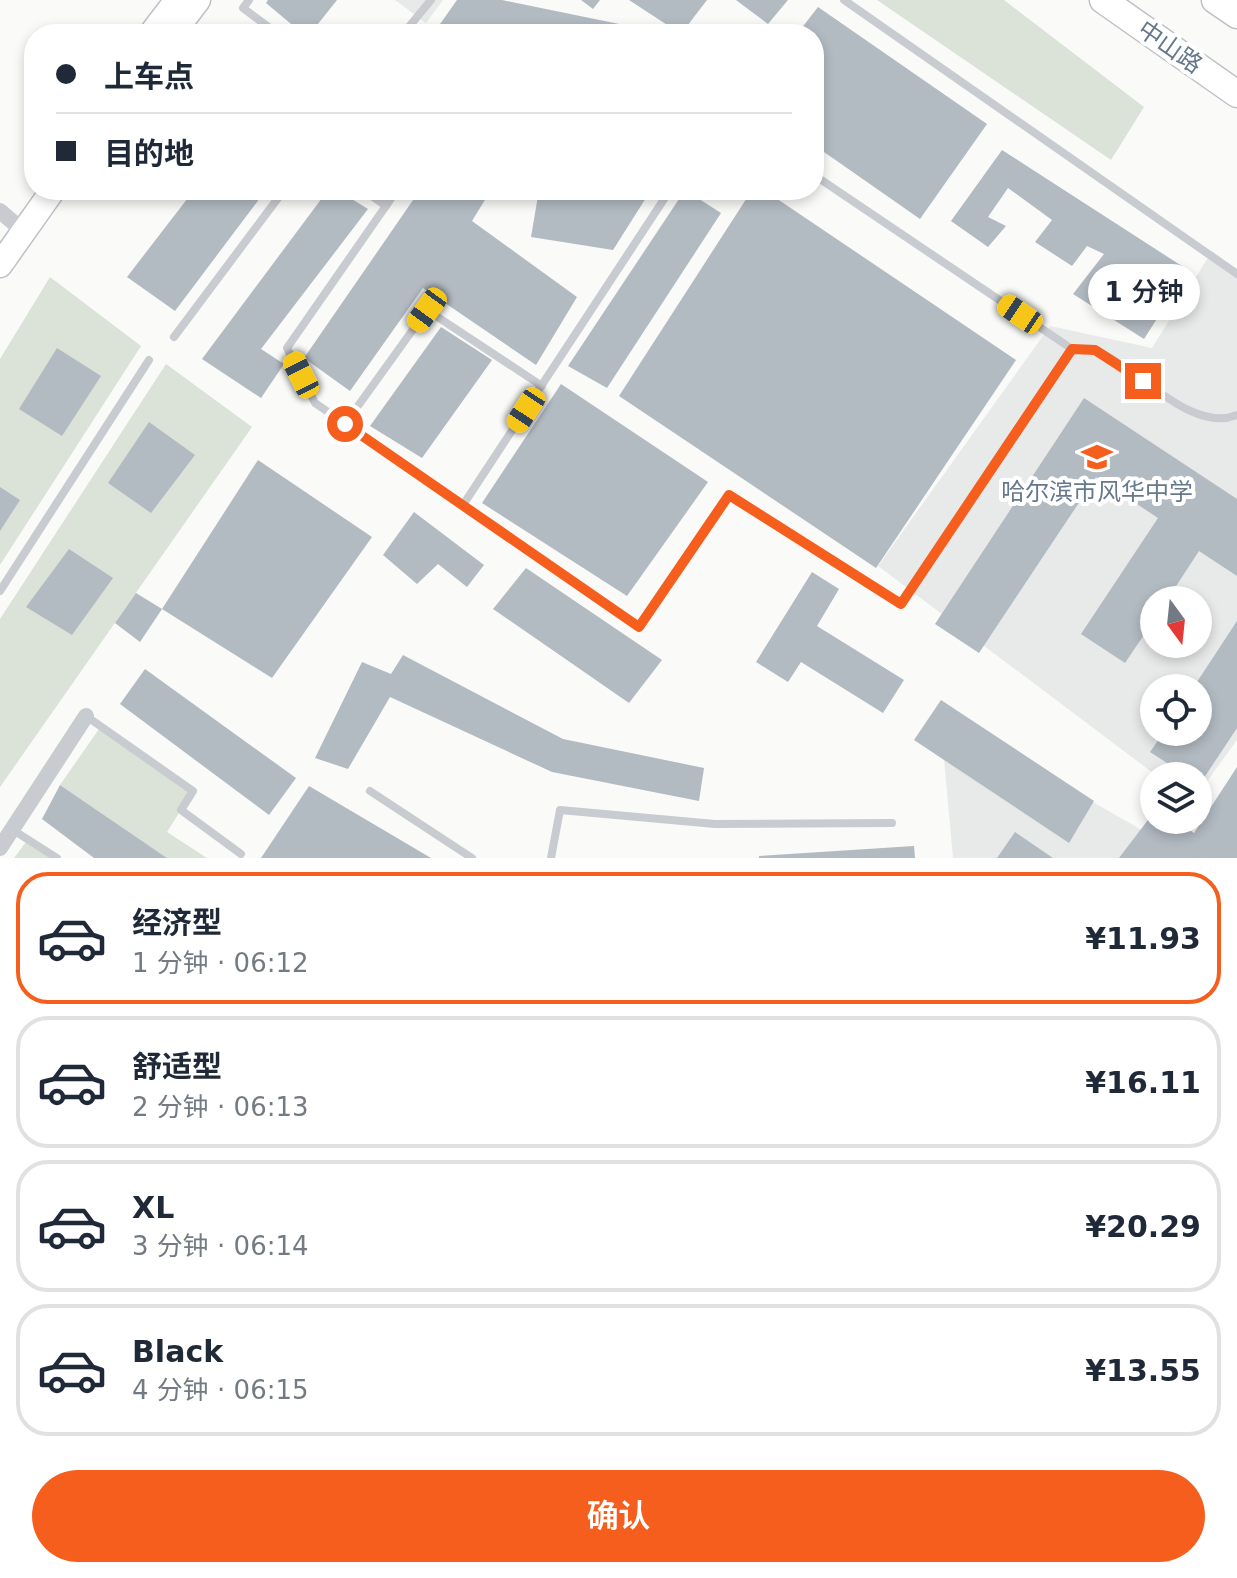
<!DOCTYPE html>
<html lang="zh">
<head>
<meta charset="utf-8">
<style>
  body { margin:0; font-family:"DejaVu Sans","Noto Sans SC",sans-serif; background:#f2f2f3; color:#1f2937; height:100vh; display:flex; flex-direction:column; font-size:30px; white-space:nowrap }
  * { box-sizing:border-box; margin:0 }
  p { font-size:26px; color:#747a83 }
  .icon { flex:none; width:44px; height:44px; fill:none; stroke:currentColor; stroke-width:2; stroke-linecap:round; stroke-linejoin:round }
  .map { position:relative; height:858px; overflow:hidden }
  .details { display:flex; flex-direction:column; background:#fff; flex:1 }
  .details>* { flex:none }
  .guide { position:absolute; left:24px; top:24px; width:800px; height:176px; border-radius:32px; box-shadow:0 4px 12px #0003; display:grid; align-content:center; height:176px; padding:0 32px; background:#fff }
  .needle { width:52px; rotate:165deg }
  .controls { position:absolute; left:1140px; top:586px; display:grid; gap:16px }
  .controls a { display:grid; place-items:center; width:72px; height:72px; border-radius:50%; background:#fff; box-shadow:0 4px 12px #0003; font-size:40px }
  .end { position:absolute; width:36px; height:36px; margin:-18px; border:10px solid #f55e1d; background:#fff; box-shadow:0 0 0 4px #fff }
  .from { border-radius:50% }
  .bubble { position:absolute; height:56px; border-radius:28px; background:#fff; box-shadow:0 4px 12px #0003; font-size:26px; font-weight:600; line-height:56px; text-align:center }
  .car { position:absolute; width:24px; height:48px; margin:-24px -12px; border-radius:10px; box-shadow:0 0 6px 2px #0007; background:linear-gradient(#f5c518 24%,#345 0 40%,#f5c518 0 76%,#345 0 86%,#f5c518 0) }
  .guide b { display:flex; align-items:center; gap:28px; height:76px; font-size:30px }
  .guide b+b { border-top:2px solid #e0e1e3 }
  .guide i { width:20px; height:20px; background:#1f2937 }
  ul { padding:14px 0 0; list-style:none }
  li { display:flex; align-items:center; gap:24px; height:132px; margin:0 16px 12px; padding:0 16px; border:4px solid #e0e1e3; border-radius:32px }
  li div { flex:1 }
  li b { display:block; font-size:30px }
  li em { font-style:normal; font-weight:600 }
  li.on { border-color:#f55e1d }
  li>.icon { width:72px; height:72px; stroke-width:1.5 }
  .primary-button { display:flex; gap:16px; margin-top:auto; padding:16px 32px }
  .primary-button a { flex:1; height:92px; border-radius:48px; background:#f55e1d; color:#fff; font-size:32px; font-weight:600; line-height:92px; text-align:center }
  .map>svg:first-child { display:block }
  .built { fill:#e8e9e9; fill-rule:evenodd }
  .green { fill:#dbe3d8 }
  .building { fill:#b2bac2 }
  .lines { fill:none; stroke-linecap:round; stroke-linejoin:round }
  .secondary-casing { stroke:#bcc1c6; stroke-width:27 }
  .primary-casing { stroke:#bdc1c5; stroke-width:29 }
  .service { stroke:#c8cbd0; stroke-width:8 }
  .minor { stroke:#c8cbd0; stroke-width:16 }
  .secondary { stroke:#fff; stroke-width:24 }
  .primary { stroke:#fff; stroke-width:26 }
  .route { stroke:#f55e1d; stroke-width:10 }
  .labels { text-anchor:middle; stroke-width:8; stroke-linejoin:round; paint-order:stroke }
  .street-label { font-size:24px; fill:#66788c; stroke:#fff }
  .poi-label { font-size:24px; fill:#66788c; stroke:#fff }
</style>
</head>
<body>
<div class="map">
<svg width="1237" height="858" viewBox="0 0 1237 858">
  <rect width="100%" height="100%" fill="#fafaf8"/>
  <!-- built -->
  <g class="built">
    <polygon points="395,0 443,0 426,23"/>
    <path d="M1212,251L1237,270V740L1198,794V776H1157L878,566L1050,326L1152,348ZM1154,600H1198V644H1154ZM1154,688H1198V732H1154Z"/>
    <polygon points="940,715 1191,858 953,858"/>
  </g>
  <!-- green -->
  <g class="green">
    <polygon points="877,0 1004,0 1144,107 1111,160"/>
    <polygon points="50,277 141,346 0,565 0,359"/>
    <polygon points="166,364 252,427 0,787 0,619"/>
    <polygon points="99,729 193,791 167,832 207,858 167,858 60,785"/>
    <polygon points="29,838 57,858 14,858"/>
  </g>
  <!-- building -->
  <g class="building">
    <polygon points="268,0 337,0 310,34 303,34 266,3"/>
    <polygon points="457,0 502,0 668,34 433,34"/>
    <polygon points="581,0 600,0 593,9"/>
    <polygon points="629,0 707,0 681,34"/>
    <polygon points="736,0 788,0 768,24"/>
    <polygon points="818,7 987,124 920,219 814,145 814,34 797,34"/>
    <polygon points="1002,150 1188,270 1144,339 1073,294 1104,254 1087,246 1072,266 1035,242 1052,220 1008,188 988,217 1006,226 988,247 951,221"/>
    <polygon points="194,190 266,190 175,311 127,277"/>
    <polygon points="328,190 337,190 368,209 261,349 284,364 261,398 202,359"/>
    <polygon points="420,190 491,190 472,221 577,297 536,365 423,288 350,391 304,358"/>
    <polygon points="539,190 651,190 613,250 531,237"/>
    <polygon points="685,190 721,213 607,388 568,366"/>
    <polygon points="752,190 764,190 1016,360 876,568 619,396"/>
    <polygon points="441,327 492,360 422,458 370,426"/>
    <polygon points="57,348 101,376 62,436 19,409"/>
    <polygon points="561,384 708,482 627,596 482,503"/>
    <polygon points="1084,398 1237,499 1237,576 1199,551 1167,600 1154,600 1154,620 1125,663 1081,634 1158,518 1096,477 979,653 935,624"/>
    <polygon points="149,422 195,455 151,513 108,483"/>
    <polygon points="258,460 372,537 272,678 162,609"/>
    <polygon points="0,487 20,500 0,531"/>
    <polygon points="414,512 484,565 467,587 438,564 417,584 383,555"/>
    <polygon points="69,549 113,578 72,635 26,607"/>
    <polygon points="526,568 662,660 629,703 493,609"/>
    <polygon points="812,572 839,589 817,626 904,680 883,713 801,662 788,682 756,662"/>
    <polygon points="136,593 162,609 140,642 115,623"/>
    <polygon points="1237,621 1237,728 1198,787 1198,776 1187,776 1150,752 1164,732 1198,732 1198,688 1193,688"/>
    <polygon points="403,655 563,739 704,768 699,801 552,772 390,697 348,769 315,758 362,662 391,674"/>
    <polygon points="145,669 296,778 269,815 120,704"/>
    <polygon points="941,700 1094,801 1069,843 914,740"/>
    <polygon points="1237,767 1237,858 1119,858 1154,812 1154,820 1175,820 1194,833"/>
    <polygon points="60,785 167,858 94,858 42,819"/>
    <polygon points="309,786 431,858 261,858"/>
    <polygon points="1015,832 1053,858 997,858"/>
    <polygon points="914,846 915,858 759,858 759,856"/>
  </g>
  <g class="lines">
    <defs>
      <g id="secondary">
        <polyline points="173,33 198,0"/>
        <polyline points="151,34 177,0"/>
        <polyline points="0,265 53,190"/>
      </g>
      <g id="primary">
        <polyline points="1103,0 1237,94"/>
        <polyline points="1215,0 1237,15"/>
      </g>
    </defs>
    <!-- secondary casing -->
    <use href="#secondary" class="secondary-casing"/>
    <!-- primary casing -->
    <use href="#primary" class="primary-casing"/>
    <!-- service -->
    <g class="service">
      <polyline points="249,0 243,8 278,34"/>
      <polyline points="844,0 1237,274"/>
      <polyline points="403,34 431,0"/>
      <path d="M814,175L1072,349C1079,350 1090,348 1097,351C1137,368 1192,434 1237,415"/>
      <polyline points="363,190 386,206"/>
      <polyline points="397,190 287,348 315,403 463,505"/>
      <polyline points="670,190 463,505 639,627 729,495 901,604 1072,349"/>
      <polyline points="174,337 284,190"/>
      <polyline points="345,424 427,310 542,386"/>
      <polyline points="0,591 149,360"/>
      <polyline points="86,716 193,791 181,810 241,854"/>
      <polyline points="370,791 472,858"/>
      <polyline points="13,830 57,858"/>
      <polyline points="551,858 560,810 715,824 892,823"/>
    </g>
    <!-- minor -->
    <g class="minor">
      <polyline points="0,211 22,230"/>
      <polyline points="0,848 86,716"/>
    </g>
    <!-- secondary -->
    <use href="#secondary" class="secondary"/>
    <!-- primary -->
    <use href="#primary" class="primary"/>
  </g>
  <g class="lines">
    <!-- route -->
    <polyline class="route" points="345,424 639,627 729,495 901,604 1072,349 1095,350 1143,381"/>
  </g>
  <!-- icons -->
  <defs>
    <symbol id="school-bare" viewBox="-9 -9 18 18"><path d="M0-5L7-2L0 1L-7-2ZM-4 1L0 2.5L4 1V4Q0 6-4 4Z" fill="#f55e1d" stroke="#fff" stroke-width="2.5" paint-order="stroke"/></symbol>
  </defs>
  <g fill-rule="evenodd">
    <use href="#school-bare" x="1075" y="435" width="44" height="44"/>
  </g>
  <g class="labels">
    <!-- street labels -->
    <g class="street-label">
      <text transform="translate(1170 47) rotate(35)" y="8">中山路</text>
    </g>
    <!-- poi labels -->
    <g class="poi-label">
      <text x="1097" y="500">哈尔滨市风华中学</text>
    </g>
  </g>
</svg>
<div class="controls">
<a><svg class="needle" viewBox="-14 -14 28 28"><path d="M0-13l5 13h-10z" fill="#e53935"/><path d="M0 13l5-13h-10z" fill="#747a83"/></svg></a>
<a><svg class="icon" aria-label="locate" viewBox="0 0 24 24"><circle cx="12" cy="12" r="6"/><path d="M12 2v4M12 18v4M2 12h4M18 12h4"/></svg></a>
<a><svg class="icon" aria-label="layers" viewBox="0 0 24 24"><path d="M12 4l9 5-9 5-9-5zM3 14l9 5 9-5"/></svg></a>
</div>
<i class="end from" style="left:345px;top:424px"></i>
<i class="end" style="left:1143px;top:381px"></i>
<div class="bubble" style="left:1088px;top:264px;width:112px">1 分钟</div>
<i class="car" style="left:427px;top:310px;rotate:216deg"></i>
<i class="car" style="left:1020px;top:314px;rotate:304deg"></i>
<i class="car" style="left:301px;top:375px;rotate:333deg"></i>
<i class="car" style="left:526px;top:410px;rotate:213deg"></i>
<div class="guide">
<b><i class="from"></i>上车点</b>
<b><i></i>目的地</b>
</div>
</div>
<section class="details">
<ul>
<li class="on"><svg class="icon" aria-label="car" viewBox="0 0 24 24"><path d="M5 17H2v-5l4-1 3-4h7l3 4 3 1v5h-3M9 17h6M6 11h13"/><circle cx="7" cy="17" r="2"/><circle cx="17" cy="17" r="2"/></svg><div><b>经济型</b><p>1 分钟 · 06:12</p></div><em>¥11.93</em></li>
<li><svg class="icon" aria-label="car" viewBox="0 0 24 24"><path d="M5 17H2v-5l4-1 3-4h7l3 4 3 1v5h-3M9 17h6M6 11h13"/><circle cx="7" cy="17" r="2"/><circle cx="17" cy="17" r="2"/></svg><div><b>舒适型</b><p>2 分钟 · 06:13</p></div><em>¥16.11</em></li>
<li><svg class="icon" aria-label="car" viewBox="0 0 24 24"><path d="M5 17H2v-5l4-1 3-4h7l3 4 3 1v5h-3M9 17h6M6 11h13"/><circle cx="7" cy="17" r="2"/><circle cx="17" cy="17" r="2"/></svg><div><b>XL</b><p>3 分钟 · 06:14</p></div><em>¥20.29</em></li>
<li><svg class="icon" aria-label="car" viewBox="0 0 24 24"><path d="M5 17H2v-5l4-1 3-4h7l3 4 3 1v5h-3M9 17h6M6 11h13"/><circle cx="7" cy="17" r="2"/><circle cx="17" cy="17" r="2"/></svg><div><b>Black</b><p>4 分钟 · 06:15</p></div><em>¥13.55</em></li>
</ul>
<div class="primary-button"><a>确认</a></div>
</section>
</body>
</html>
